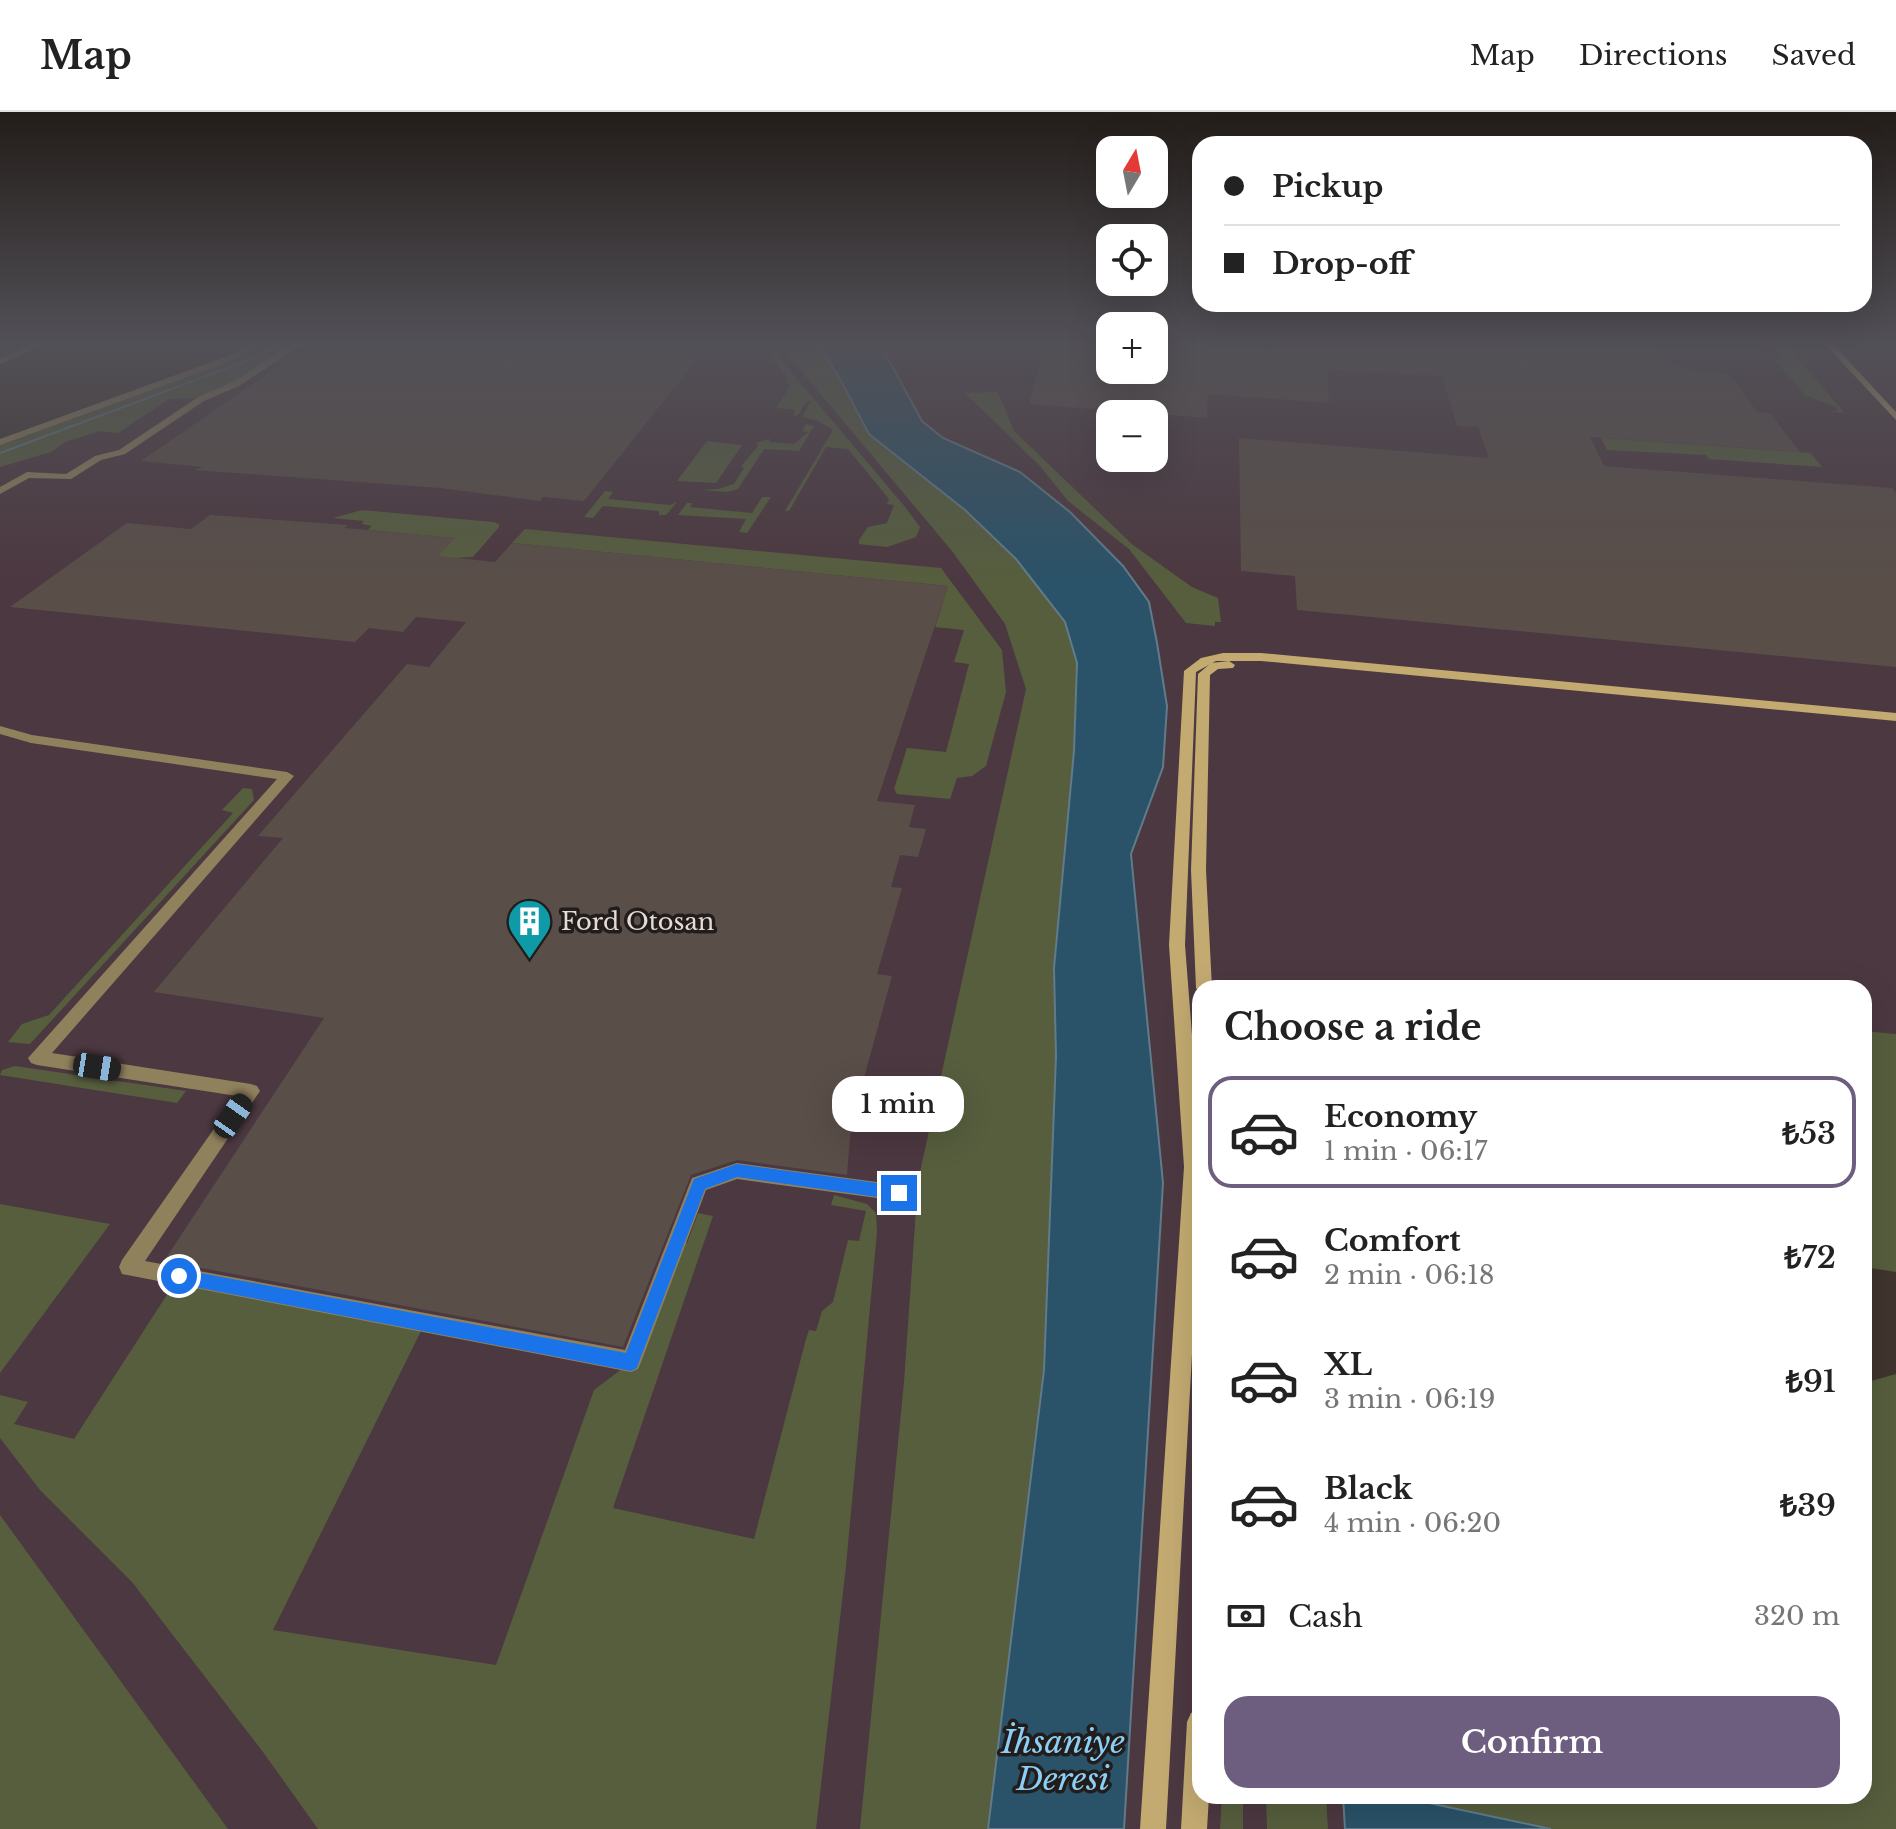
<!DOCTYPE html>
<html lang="en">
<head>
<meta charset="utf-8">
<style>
  body { margin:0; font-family:"Libre Baskerville",serif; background:#f2f2f2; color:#222; height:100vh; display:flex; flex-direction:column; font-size:30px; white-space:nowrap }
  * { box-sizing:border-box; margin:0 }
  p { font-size:26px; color:#767676 }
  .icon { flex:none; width:44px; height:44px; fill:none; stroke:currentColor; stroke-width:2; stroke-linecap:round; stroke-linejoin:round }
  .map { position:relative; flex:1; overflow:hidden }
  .side { position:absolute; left:1192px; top:868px; width:680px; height:824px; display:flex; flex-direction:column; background:#fff; border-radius:24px; box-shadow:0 8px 32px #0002 }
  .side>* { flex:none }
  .top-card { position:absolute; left:1192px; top:24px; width:680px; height:176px; border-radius:24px; box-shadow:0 8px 32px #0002; display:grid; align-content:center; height:176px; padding:0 32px; background:#fff }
  .needle { width:52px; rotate:10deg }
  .buttons { position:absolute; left:1096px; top:24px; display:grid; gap:16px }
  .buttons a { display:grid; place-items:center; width:72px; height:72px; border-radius:16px; background:#fff; box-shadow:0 8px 32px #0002; font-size:40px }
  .end { position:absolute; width:36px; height:36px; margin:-18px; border:10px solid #1a73e8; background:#fff; box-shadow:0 0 0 4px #fff }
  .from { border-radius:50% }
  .bubble { position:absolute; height:56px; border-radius:24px; background:#fff; box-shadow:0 8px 32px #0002; font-size:26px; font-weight:600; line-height:56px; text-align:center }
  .car { position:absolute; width:24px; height:48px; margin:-24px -12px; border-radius:10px; box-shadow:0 0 6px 2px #0007; background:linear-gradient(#222 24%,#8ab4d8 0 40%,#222 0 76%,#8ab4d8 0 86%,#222 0) }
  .top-card b { display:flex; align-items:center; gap:28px; height:76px; font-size:30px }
  .top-card b+b { border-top:2px solid #e0e0e0 }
  .top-card i { width:20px; height:20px; background:#222 }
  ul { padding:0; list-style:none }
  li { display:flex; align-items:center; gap:24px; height:112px; margin:0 16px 12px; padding:0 16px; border:4px solid transparent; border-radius:24px }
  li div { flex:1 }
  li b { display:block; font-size:30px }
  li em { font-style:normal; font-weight:600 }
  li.active { border-color:#6d5d7e }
  li>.icon { width:72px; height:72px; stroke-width:1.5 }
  h2 { padding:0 32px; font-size:36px; line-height:96px }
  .pay { display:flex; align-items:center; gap:20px; height:88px; padding:0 32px; font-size:30px }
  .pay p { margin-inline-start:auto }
  .button { display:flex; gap:16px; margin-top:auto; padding:16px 32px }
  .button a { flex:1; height:92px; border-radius:24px; background:#6d5d7e; color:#fff; font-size:32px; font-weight:600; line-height:92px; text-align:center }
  header { display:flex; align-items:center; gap:48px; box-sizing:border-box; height:112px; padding:0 40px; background:#fff; border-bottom:2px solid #e0e0e0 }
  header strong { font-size:38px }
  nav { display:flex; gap:44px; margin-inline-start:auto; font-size:28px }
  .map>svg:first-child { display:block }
  .industrial { fill:#4c3840; fill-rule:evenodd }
  .green { fill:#565e3e }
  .water { fill:#2a5268; stroke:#617b8a; stroke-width:2 }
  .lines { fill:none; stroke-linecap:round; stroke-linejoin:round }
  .stream { stroke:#617b8a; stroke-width:2 }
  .building { fill:#594e48 }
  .street { fill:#90815d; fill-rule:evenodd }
  .secondary { fill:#c3aa71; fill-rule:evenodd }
  .route { fill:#1a73e8 }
  .labels { text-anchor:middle; stroke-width:7; stroke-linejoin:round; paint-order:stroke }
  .poi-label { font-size:24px; fill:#e2dbd8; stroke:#221d1a; text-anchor:start }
  .near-water-label { font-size:32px; font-style:italic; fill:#8bcff7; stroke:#221d1a }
</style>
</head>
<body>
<header>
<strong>Map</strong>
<nav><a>Map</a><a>Directions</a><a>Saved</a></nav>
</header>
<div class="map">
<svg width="1896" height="1717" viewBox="0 0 1896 1717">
  <rect width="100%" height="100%" fill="#3f342e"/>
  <!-- industrial -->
  <path class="industrial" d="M270,230H1110V258H1154V230H1896V922L1864,919V876H1200V1684H1668L1673,1717H0V334ZM1110,302H1154V346H1110Z"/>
  <!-- green -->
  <g class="green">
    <polygon points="266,230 303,230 285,235 229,273 197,286 169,287 118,321 100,319 65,330 51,340 0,355 0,332 227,250"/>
    <polygon points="759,230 766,230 905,395 920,415 916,425 887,435 859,432 859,428 868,415 887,411 894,393 887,392 889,387 848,337 826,335 789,399 785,399 833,318 816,308 802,305 811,289 807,289 798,303 793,305 795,298 776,296 791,273 785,272 788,266"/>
    <polygon points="777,230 816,230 839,265 869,322 965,398 1016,447 1065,510 1077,551 1074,639 1054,856 1056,944 1044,1258 988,1717 860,1717 904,1270 918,1069 1026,577 1005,512 952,439"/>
    <polygon points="1761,230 1783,230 1845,301 1828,300 1836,299 1838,296 1805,283 1774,247 1783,246 1775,237 1766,236"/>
    <polygon points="998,280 1014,319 1133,433 1192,475 1218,486 1221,510 1215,510 1215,514 1186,511 1129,437 1068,389 1040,354 965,281"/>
    <polygon points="806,312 814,314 799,339 764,337 738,377 727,380 701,378 718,377 734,372 744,356 741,354 758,334 756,331 770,327 769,330 794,332 808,320 802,319"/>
    <polygon points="1601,326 1811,341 1822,355 1709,347 1706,343 1607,338"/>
    <polygon points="707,329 742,333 716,371 677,369"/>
    <polygon points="605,379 613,380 608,387 670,393 677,390 666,403 659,403 659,399 603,394 593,406 584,405"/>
    <polygon points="762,385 771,385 747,421 739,420 746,407 678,403 687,391 692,391 690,395 752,401"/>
    <polygon points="362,398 493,410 499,412 499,415 473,445 435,447 454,426 368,418 372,414 362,412 364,409 333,406"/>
    <polygon points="525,417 941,456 1002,538 1006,580 986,654 972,664 957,666 950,687 897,682 894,677 907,636 946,640 969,552 954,550 964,518 935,515 948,474 512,431"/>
    <polygon points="243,676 252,677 254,688 30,932 8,930 22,912 49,903 233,701 222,698"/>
    <polygon points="1864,919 1896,922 1896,1160 1864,1155"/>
    <polygon points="15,954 186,979 177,991 0,963 2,958"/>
    <polygon points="834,1083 867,1092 876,1101 877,1120 846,1454 816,1717 318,1717 263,1640 132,1470 40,1378 0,1326 0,1283 28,1290 14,1312 74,1327 179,1164 425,1211 273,1518 496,1553 594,1278 631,1250 677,1129 687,1131 698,1101 713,1104 613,1396 754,1427 806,1227 809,1218 816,1219 822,1199 833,1190 848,1128 859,1129 866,1099 831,1093"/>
    <polygon points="0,1092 110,1112 0,1261"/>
    <polygon points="1896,1262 1896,1717 1551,1717 1396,1684 1864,1684 1864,1271"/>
    <polygon points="0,1403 228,1717 0,1717"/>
    <polygon points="1222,1684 1243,1684 1243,1717 1220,1717"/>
    <polygon points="1266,1684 1326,1684 1328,1717 1267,1717"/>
  </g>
  <!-- water -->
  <g class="water">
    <polygon points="816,230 879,230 922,309 943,326 1020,360 1070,400 1123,454 1149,490 1157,531 1167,594 1163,655 1131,742 1163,1071 1124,1717 988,1717 1044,1258 1056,944 1054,856 1074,639 1077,551 1065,510 1016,447 965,398 869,322 839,265"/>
    <polygon points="1343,1684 1396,1684 1551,1717 1345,1717"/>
  </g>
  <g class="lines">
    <!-- stream -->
    <polyline class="stream" points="0,341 252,247 285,230"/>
  </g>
  <!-- building -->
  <g class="building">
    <polygon points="350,230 513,230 503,239 560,243 573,230 711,230 584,389 543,385 540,389 440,376 195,358 203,355 141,349 295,243 307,244 315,239 336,240"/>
    <polygon points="1045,230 1110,230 1110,258 1154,258 1154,230 1657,230 1671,252 1695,259 1730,262 1757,300 1770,301 1800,340 1590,325 1604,354 1892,376 1896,381 1896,555 1297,498 1295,464 1241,459 1239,326 1489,346 1478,315 1457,314 1442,264 1327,257 1329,291 1208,282 1207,306 1029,292"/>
    <polygon points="210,403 347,413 345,416 455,426 438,444 495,450 512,431 948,474 877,689 915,693 909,715 926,717 918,745 900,743 891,775 902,776 877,862 892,864 851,1013 847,1063 737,1048 691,1063 623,1235 164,1149 324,906 154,880 283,726 258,724 407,552 429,555 466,510 416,505 403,520 369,516 355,530 10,495 127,411 191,417"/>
  </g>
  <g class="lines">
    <!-- street -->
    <g class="street">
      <polygon points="38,230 49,230 0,252 0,247"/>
      <polygon points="256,230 266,230 231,249 0,333 0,327 225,245"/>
      <polygon points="302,230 315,230 294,238 239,274 204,289 125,342 101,348 71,367 29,366 0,382 0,375 27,360 66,362 95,344 119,338 198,285 233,270 288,234"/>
      <polygon points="0,614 32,623 287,660 294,664 52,941 251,972 257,974 260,979 145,1149 625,1238 692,1066 737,1051 899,1073 906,1075 908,1081 906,1087 899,1089 737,1067 706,1078 641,1250 638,1257 631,1260 122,1162 119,1155 122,1148 237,984 37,953 31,951 28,946 277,667 31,631 0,622"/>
    </g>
    <!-- secondary -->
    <g class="secondary">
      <polygon points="1823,230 1831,230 1896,300 1896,308"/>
      <polygon points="1223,541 1261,541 1896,601 1896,609 1261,549 1216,549 1196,560 1185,833 1200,1026 1200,1096 1166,1717 1140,1717 1184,1055 1169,833 1184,559 1201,546"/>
      <polygon points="1229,549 1235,553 1233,556 1218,557 1210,563 1206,758 1212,876 1200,876 1200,881 1196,876 1191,758 1198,562 1211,551"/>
      <polygon points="1200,1597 1200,1684 1209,1684 1207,1717 1181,1717 1187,1610 1191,1601"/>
    </g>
  </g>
  <!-- sky -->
  <linearGradient id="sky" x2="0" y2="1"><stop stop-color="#231d19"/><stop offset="0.49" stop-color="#525057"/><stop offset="1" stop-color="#525057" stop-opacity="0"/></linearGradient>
  <rect width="1896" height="470" fill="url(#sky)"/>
  <!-- route -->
  <polygon class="route" points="737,1052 899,1074 907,1081 899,1088 737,1065 705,1077 639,1250 637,1256 631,1259 179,1172 171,1164 179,1157 626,1241 694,1067"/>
  <!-- icons -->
  <defs>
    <symbol id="building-pin" viewBox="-11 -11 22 30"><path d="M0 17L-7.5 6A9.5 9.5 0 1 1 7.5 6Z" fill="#0f9aa8" stroke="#221d1a"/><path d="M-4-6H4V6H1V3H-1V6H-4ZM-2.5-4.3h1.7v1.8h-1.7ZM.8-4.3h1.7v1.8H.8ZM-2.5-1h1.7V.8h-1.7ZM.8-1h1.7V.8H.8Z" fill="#fff"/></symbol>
  </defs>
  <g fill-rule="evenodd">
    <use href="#building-pin" x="504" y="784" width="51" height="69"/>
  </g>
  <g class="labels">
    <!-- poi labels -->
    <g class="poi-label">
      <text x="561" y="818">Ford Otosan</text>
    </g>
    <!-- near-water labels -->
    <g class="near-water-label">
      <text x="1063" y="1641">İhsaniye<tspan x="1063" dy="37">Deresi</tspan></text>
    </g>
  </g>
</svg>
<div class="buttons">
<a><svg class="needle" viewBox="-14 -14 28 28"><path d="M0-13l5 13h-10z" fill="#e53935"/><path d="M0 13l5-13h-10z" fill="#767676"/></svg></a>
<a><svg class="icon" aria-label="locate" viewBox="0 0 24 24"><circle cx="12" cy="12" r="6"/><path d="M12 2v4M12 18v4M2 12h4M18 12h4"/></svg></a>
<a>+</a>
<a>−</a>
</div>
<i class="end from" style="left:179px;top:1164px"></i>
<i class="end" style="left:899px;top:1081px"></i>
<div class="bubble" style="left:832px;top:964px;width:132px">1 min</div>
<i class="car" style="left:97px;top:955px;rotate:99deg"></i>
<i class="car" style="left:233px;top:1004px;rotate:35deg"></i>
<div class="top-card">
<b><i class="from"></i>Pickup</b>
<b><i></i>Drop-off</b>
</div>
<section class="side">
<h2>Choose a ride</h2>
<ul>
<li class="active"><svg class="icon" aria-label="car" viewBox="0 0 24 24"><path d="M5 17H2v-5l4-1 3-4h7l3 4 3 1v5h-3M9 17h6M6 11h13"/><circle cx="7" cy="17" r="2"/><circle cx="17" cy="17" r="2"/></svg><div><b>Economy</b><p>1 min · 06:17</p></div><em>₺53</em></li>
<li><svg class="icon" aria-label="car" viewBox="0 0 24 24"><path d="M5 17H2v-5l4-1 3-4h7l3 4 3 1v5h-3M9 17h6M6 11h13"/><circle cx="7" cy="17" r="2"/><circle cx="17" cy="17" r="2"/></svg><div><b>Comfort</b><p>2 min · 06:18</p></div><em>₺72</em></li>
<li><svg class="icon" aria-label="car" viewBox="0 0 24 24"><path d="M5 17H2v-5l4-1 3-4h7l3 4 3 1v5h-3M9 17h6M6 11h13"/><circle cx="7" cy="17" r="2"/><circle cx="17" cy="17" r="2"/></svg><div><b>XL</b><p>3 min · 06:19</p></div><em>₺91</em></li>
<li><svg class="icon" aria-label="car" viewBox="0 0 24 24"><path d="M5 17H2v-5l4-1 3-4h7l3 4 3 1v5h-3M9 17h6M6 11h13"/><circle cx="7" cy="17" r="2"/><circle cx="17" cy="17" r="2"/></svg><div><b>Black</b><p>4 min · 06:20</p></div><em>₺39</em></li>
</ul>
<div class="pay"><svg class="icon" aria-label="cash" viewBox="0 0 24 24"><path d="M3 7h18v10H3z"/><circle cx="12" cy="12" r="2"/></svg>Cash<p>320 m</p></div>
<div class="button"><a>Confirm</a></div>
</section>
</div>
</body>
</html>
